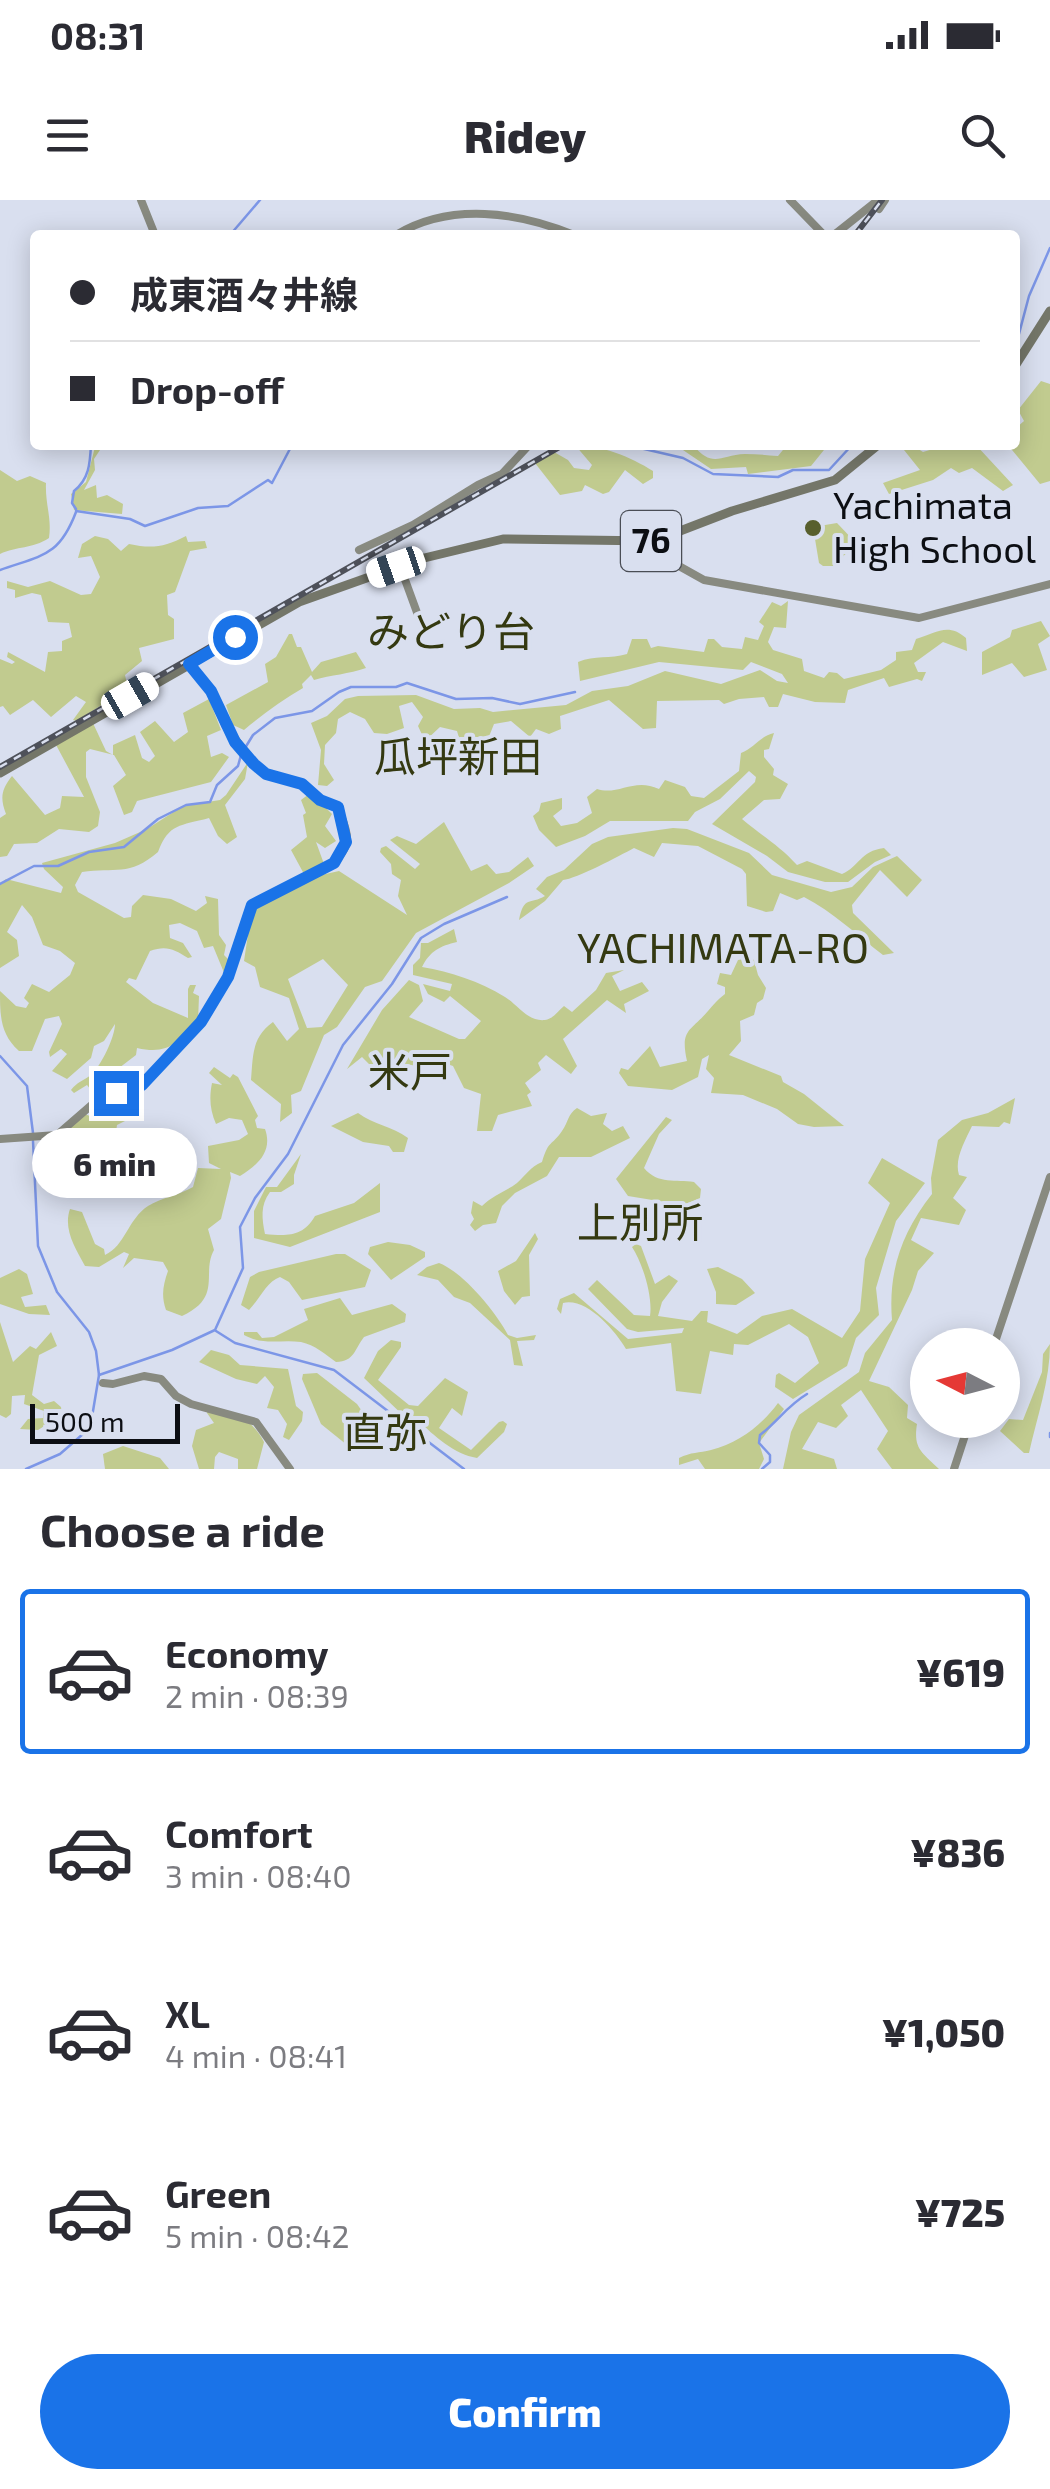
<!DOCTYPE html>
<html lang="en">
<head>
<meta charset="utf-8">
<style>
  body { margin:0; font-family:"Exo 2","Noto Sans JP",sans-serif; background:#f2f2f3; color:#2b2b33; height:100vh; display:flex; flex-direction:column; font-size:38px; white-space:nowrap }
  * { box-sizing:border-box; margin:0 }
  p { font-size:32px; color:#7c7c81 }
  .icon { flex:none; width:55px; height:55px; fill:none; stroke:currentColor; stroke-width:2; stroke-linecap:round; stroke-linejoin:round }
  .map { position:relative; height:1269px; overflow:hidden }
  .panel { display:flex; flex-direction:column; background:#fff; flex:1 }
  .panel>* { flex:none }
  .top-card { position:absolute; left:30px; top:30px; width:990px; height:220px; border-radius:10px; box-shadow:0 5px 25px #0003; display:grid; align-content:center; height:220px; padding:0 40px; background:#fff }
  .needle { width:65px; rotate:276deg }
  .buttons { position:absolute; left:910px; top:1128px; display:grid; gap:20px }
  .buttons a { display:grid; place-items:center; width:110px; height:110px; border-radius:50%; background:#fff; box-shadow:0 5px 25px #0003; font-size:50px }
  .scale { position:absolute; left:30px; bottom:25px; width:150px; box-sizing:border-box; padding-left:10px; border:5px solid #0c0e13; border-top:0; font-size:28px; line-height:35px; white-space:nowrap; color:#0c0e13; -webkit-text-stroke:8px #d9dfef; paint-order:stroke }
  .end { position:absolute; width:45px; height:45px; margin:-22px; border:12px solid #1a73e8; background:#fff; box-shadow:0 0 0 5px #fff }
  .from { border-radius:50% }
  .bubble { position:absolute; height:70px; border-radius:35px; background:#fff; box-shadow:0 5px 25px #0003; font-size:32px; font-weight:800; line-height:70px; text-align:center }
  .car { position:absolute; width:30px; height:60px; margin:-30px -15px; border-radius:12px; box-shadow:0 0 8px 2px #0007; background:linear-gradient(#fff 24%,#345 0 40%,#fff 0 76%,#345 0 86%,#fff 0) }
  .top-card b { display:flex; align-items:center; gap:35px; height:95px; font-size:38px }
  .top-card b+b { border-top:2px solid #e1e1e2 }
  .top-card i { width:25px; height:25px; background:#2b2b33 }
  ul { padding:0; list-style:none }
  li { display:flex; align-items:center; gap:30px; height:165px; margin:0 20px 15px; padding:0 20px; border:5px solid transparent; border-radius:10px }
  li div { flex:1 }
  li b { display:block; font-size:38px }
  li em { font-style:normal; font-weight:800 }
  li.on { border-color:#1a73e8 }
  li>.icon { width:90px; height:90px; stroke-width:1.5 }
  h2 { padding:0 40px; font-size:45px; line-height:120px }
  .cta { display:flex; gap:20px; margin-top:auto; padding:20px 40px }
  .cta a { flex:1; height:115px; border-radius:60px; background:#1a73e8; color:#fff; font-size:40px; font-weight:800; line-height:115px; text-align:center }
  .status { display:flex; justify-content:space-between; align-items:center; height:70px; padding:0 50px; background:#fff; direction:ltr }
  .status svg { height:28px; fill:currentColor }
  header { display:flex; justify-content:space-between; align-items:center; height:130px; padding:0 40px; background:#fff; font-size:45px; font-weight:800 }
  .map>svg:first-child { display:block }
  .green { fill:#c1cb8f; fill-rule:evenodd }
  .lines { fill:none; stroke-linecap:round; stroke-linejoin:round }
  .stream { stroke:#7c96e7; stroke-width:2.5 }
  .secondary { stroke:#888a80; stroke-width:8 }
  .primary { stroke:#747669; stroke-width:9 }
  .rail-casing { stroke:#4e515a; stroke-width:6 }
  .rail { stroke:#d9dfef; stroke-width:2.5; stroke-dasharray:8; stroke-linecap:butt }
  .route { stroke:#1a73e8; stroke-width:12 }
  .poi-dot { fill:#585f2d; stroke:#d9dfef; stroke-width:4 }
  .labels { text-anchor:middle; stroke-width:8; stroke-linejoin:round; paint-order:stroke }
  .shield { fill:#d9dfef; stroke:#4a4d55; stroke-width:2.5 }
  .shield-label { font-size:35px; font-weight:bold; fill:#0c0e13 }
  .poi-label { font-size:38px; fill:#0c0e13; stroke:#d9dfef; text-anchor:start }
  .quarter-label { font-size:42px; fill:#343911; stroke:#d9dfef }
</style>
</head>
<body>
<div class="status"><b>08:31</b><svg viewBox="0 0 49 12"><path d="M0 12V9h3v3zM5 12V6h3v6zM10 12V3h3v9zM15 12V0h3v12zM26 1h20v11H26zM47 4h2v5h-2z"/></svg></div>
<header><svg class="icon" aria-label="menu" viewBox="0 0 24 24"><path d="M4 6h16M4 12h16M4 18h16"/></svg>Ridey<svg class="icon" aria-label="search" viewBox="0 0 24 24"><circle cx="10" cy="10" r="6"/><path d="M15 15l6 6"/></svg></header>
<div class="map">
<svg width="1050" height="1269" viewBox="0 0 1050 1269">
  <rect width="100%" height="100%" fill="#d9dfef"/>
  <!-- green -->
  <g class="green">
    <polygon points="1041,181 1050,184 1050,281 1040,284 1008,245 1015,245 1015,229 1024,221 1018,210"/>
    <path d="M575,245C601,245 631,257 653,271V278L643,284L625,270L609,292L603,294L585,285L582,291L560,295L535,263L554,252L568,260L574,268L589,270L592,265Z"/>
    <path d="M658,245H693C713,269 720,255 745,254C756,254 767,255 778,256L787,245H828L811,266L748,274L746,267L711,269L680,248Z"/>
    <polygon points="900,245 912,245 923,252 946,245 976,245 1013,285 1003,291 972,268 959,273 951,268 933,280 889,294 883,283 920,270"/>
    <polygon points="95,247 100,250 94,259 95,270 84,290 96,285 97,298 107,295 123,304 122,314 74,310 71,294 86,282"/>
    <path d="M0,270L17,281L30,276L46,283C45,304 52,318 49,338C32,349 17,346 0,354Z"/>
    <polygon points="837,323 856,343 834,366 823,366 819,363 813,327"/>
    <path d="M95,336L108,339L121,351L129,344C152,349 165,347 186,336L188,342L205,341L207,348L190,351L175,392L167,395L168,415L174,419V439L139,448L142,461L125,475L127,484L120,493L77,521L73,520L86,502L76,496L51,517L33,500L10,515L3,506L0,507V459L12,464L15,462L7,457L8,452L45,472L48,452L62,451V441L72,437L69,423L48,422L41,395L32,393L15,398V390L7,388V381L28,387L50,381L81,395L91,394L100,377L91,356L78,358L82,344Z"/>
    <path d="M788,401L786,428L774,427L768,442L773,450L802,459L804,471L824,478L829,472L837,473L844,479L881,470L896,460V452L912,450L916,439C936,433 948,422 966,438L967,451L943,442L914,463L918,472H926L922,481L917,479L889,487L884,478L848,490L845,503L815,502L783,494L778,507H769L764,497L739,499L724,504L719,500L657,501L656,528L643,529L609,500L560,516L561,529L549,534L536,529L530,537L511,521L494,524L488,539L460,541L457,531L440,527L425,541L418,526L423,517L412,502L399,506L404,528L387,534L374,533L365,519L350,512L338,519L336,533L325,545L324,564L334,580L327,586L318,585L321,550L311,523L327,516L345,499L358,496L416,495L454,509L480,508L493,512L566,505L592,491L628,486L665,471L721,484L760,470L777,481L788,483L782,474L751,462L743,470L659,462L580,481L578,462C595,455 610,459 627,454L632,439H647L651,448L658,446L704,452L708,439H714L722,447L742,449L745,437L758,440L764,426L759,422L772,402L781,406Z"/>
    <polygon points="1041,421 1050,436 1038,444 1047,470 1024,477 1012,463 982,475 982,452 1010,437 1012,430"/>
    <path d="M289,434H292L297,447H301L312,472L321,462L356,452L366,468C349,474 331,475 314,480L311,475L302,484L303,488C282,500 262,515 244,530L233,525L226,505L268,482L265,464L276,457Z"/>
    <path d="M209,499L221,530L207,536L211,557L222,553L229,557L211,582L137,601L132,612L124,615L113,586L126,575L114,555L90,549L86,552V577L100,612L98,626L89,632L59,629L37,643L14,644L7,656L0,657V618L6,614C0,598 1,590 12,576L45,615L60,608L62,596L84,597L55,543L92,521L106,551L113,555V545L135,535L142,558L149,562L155,556L140,532L155,521L174,542L188,532L183,513Z"/>
    <path d="M774,533L769,549L764,550V557L774,569L773,575L788,584L780,599L764,600L742,619C762,636 779,645 797,665L807,661L842,674C860,666 860,651 884,648L891,655L875,662L848,682H825L788,672L767,656L712,624L755,582L756,577L749,571L720,599L695,612L688,621H610L585,636L556,647L539,630L533,616L539,611L541,603L562,598V609L553,616L561,626L577,623L592,613L587,597L597,589C618,596 634,577 659,589L665,580L685,587L691,596L704,598L739,571L741,553C754,548 760,536 774,533Z"/>
    <path d="M248,562L245,579L225,605L237,637L227,644L218,636L209,618C180,626 169,623 158,652C129,677 115,667 82,672L75,685L78,692L124,718L131,717L132,706L143,695L171,699L196,711L207,703L205,696L218,699L219,735L226,745L224,755L229,760L225,775L213,746L204,748L197,731L180,723L169,725L170,738L183,743L192,757L188,758C174,749 166,745 150,751L136,780L129,778L126,782L153,803L188,818V789L190,785H196L193,793L199,796L198,822C177,843 168,855 137,848L136,855L119,868L122,874L115,890H91L87,885L74,893L71,890C77,882 83,881 91,875C101,866 115,837 115,824L104,841L94,846L91,858L67,879L52,871L67,854L61,849L50,857L49,852L62,824L59,816L45,819L32,851H19C0,834 0,815 0,791L16,806L26,808L29,803L24,798L32,784L49,792L70,775L75,763L60,751L43,745L32,717L22,705L7,732L17,740L19,756L0,768V684L6,679L61,693L63,687L44,669L42,663L115,643L147,629L183,606L220,600L226,595Z"/>
    <polygon points="309,594 329,603 326,608 332,614 325,626 336,641 325,648 316,642 324,664 304,674 291,650 307,637 303,615 306,613 301,600"/>
    <path d="M444,622L471,671L487,664L496,674L509,672L528,657L534,666L509,683L416,733L382,781L365,787L337,827L324,835L301,891L291,895L292,913L280,922L281,904L251,880C253,855 252,837 273,822L287,841L299,829L289,798L260,787L255,767L244,761L250,721L257,701L308,678L339,671L407,715L398,696L401,680L392,674L391,664L380,652L381,648L386,646L415,669L420,664L390,640L397,636L416,644ZM323,759L348,785L322,827L307,828L288,779Z"/>
    <path d="M673,628L687,629L749,653L772,675L831,692L852,687L873,667L897,656L922,680L907,697L880,670L852,705L853,713L894,753L883,755C857,735 833,712 804,697L797,700L780,693L773,711L766,712L747,706L746,674L742,669L698,646L662,643L654,657L634,648C619,656 576,679 563,680L545,701L519,720C524,695 530,705 545,696L536,689L547,677L564,670L592,644L608,637Z"/>
    <path d="M454,729L457,742C440,746 430,751 422,767C451,772 479,781 505,797C518,805 528,822 545,820C553,819 558,811 564,806L572,812L596,790L606,773L624,770L612,776L620,791L642,782L649,791L624,804L626,813L607,800L563,839L577,866L571,874L546,855L538,863L541,870L525,883L531,892L527,895L532,906L498,915L492,931H477L481,894L464,888L453,866L438,861L427,868L401,863L371,866L362,857L347,869L382,810L409,780L419,785L423,801L409,817L459,839H465L481,821L450,796L444,802L428,794L423,784L450,791L452,784L413,775V765L420,758L421,743H428Z"/>
    <path d="M750,758L754,760L758,775L766,788L763,799L757,803L754,815L740,821L741,841L729,855L781,876L783,882L804,894L844,926L814,927L798,924L777,909L743,895L711,893L714,878L706,869L709,855L702,859L698,877L672,890L628,886L619,873L621,868L628,870L650,846L660,867L687,861C680,829 690,832 708,811C714,804 717,800 725,794V787L717,784L720,773L731,775L738,760Z"/>
    <path d="M214,867L230,878L233,874L238,877L258,916L255,920L257,928L265,929C273,951 258,965 240,976L230,972L231,978L221,1019L208,1029L214,1050C201,1074 223,1097 182,1116L166,1110C161,1096 163,1085 168,1071L163,1062L134,1058L123,1068L129,1054L124,1052L99,1067L85,1066C75,1048 63,1029 70,1009L82,1012L95,1044L104,1049L105,1055C125,1046 128,1019 148,1006C161,998 179,995 193,987L198,968L221,969L209,963L208,946L239,940L248,934L242,920L229,918L216,924C210,910 209,898 212,883L222,885L209,873Z"/>
    <path d="M100,893C118,903 124,896 125,921L117,925L116,932L146,942L165,937L182,939L193,960C166,974 137,980 107,979C95,979 81,970 69,968L65,965L69,940L67,931L83,913L94,918L102,917L101,908L92,900V896Z"/>
    <path d="M1015,898L1010,924L1004,922L999,927L972,926C965,941 954,959 959,975L967,977L953,998L966,1010L959,1025L921,1018L911,1040L934,1053L918,1071L912,1090L869,1181L889,1187L908,1205L907,1218L917,1224C913,1249 922,1252 939,1269H892L877,1249L888,1231L861,1190L841,1205L848,1216L836,1228L818,1222L802,1249L834,1259L837,1269H783L791,1232L799,1215L859,1172L865,1153L892,1120C888,1071 902,1032 932,994L931,978L938,940L962,920L988,913Z"/>
    <path d="M577,908L591,916L607,913L603,924L612,931L623,926L630,938L591,957H559L547,976L515,993L502,1006L496,1023L483,1025L475,1031L470,1025L474,1019L471,1013L473,1001L482,1006C493,995 505,992 517,983C526,975 530,967 542,962C549,939 551,947 562,931C569,921 567,915 577,908Z"/>
    <path d="M358,913C374,925 392,926 408,938L404,952H393L389,946L363,942L331,926Z"/>
    <path d="M666,917L672,920L659,934L644,968C658,985 676,979 694,982L701,989L700,998L683,1005L628,996L616,979Z"/>
    <path d="M301,954L294,975V984L281,992H270C260,1005 262,1019 265,1034C287,1036 303,1037 315,1016L354,1003L380,983V1012L290,1047L254,1038V1011L266,987H277Z"/>
    <path d="M882,958L925,983L896,1021L876,1088L879,1115L856,1138L847,1166L793,1199L775,1187L776,1175L779,1173L795,1183L819,1163L808,1137L789,1124L748,1145L734,1144L733,1155L710,1151L701,1194L676,1191L671,1143L626,1149C615,1130 586,1097 563,1103L561,1114L557,1109L560,1099L574,1093L628,1139L682,1133L684,1128L638,1132L627,1129L588,1089L597,1080L634,1115L650,1116C653,1097 643,1064 632,1047L636,1044L641,1046L655,1084L669,1075L678,1081L662,1102L658,1116L692,1121L701,1111H708L707,1122L737,1134L762,1116L792,1109L842,1138L860,1111L865,1059L890,1003L868,983Z"/>
    <polygon points="535,1033 538,1039 529,1055 530,1096 522,1097 515,1105 504,1091 498,1071 516,1061"/>
    <polygon points="388,1042 410,1045 425,1052 425,1057 391,1080 368,1054 370,1047"/>
    <path d="M336,1054H345L371,1070L365,1087L302,1100L289,1082L280,1077C266,1082 260,1099 249,1110L241,1105L250,1077L259,1072Z"/>
    <path d="M439,1063C463,1072 496,1112 508,1135L517,1138L536,1135L534,1140L517,1141L523,1166L514,1165L510,1140L484,1116L470,1103L454,1097L438,1080L417,1075L427,1067Z"/>
    <polygon points="718,1067 742,1079 755,1093 736,1105 716,1104 716,1092 707,1069"/>
    <polygon points="19,1069 27,1074 33,1094 21,1097 25,1107 46,1105 50,1115 29,1114 0,1104 0,1078"/>
    <path d="M340,1098L352,1115L392,1104L406,1114L405,1122L364,1137C354,1150 355,1161 336,1162C325,1154 315,1145 301,1142C281,1139 264,1146 244,1135V1132H257L262,1138L274,1137L308,1120L304,1109Z"/>
    <polygon points="0,1122 13,1162 30,1146 36,1149 51,1132 57,1146 39,1155 32,1195 44,1204 54,1201 61,1207 62,1215 38,1230 20,1229 28,1219 43,1218 44,1211 24,1204 25,1195 12,1196 11,1214 6,1218 0,1215"/>
    <path d="M391,1140L401,1142V1147L378,1180L409,1205L418,1206L445,1178L468,1192L462,1216L452,1208L439,1228L471,1250L499,1222L503,1221L507,1224L504,1232L477,1258C454,1254 434,1236 418,1220H408L364,1178L378,1151Z"/>
    <path d="M1050,1144C1050,1181 1037,1217 1029,1253H1024L1000,1231L1009,1219L1023,1220L1042,1172L1043,1154Z"/>
    <polygon points="211,1150 229,1155 240,1165 288,1169 296,1206 303,1212 302,1221 289,1240 283,1237 287,1224 278,1210 267,1208 274,1187 265,1176 257,1184 236,1179 199,1162"/>
    <polygon points="317,1173 357,1204 380,1237 364,1245 347,1245 321,1224 302,1179 303,1174"/>
    <path d="M778,1203L784,1209L759,1243L764,1259L759,1269H705L698,1259L679,1265V1258C691,1252 699,1253 711,1250C739,1243 761,1226 778,1203Z"/>
    <path d="M207,1207C232,1208 253,1220 264,1242L257,1269H238V1259L219,1252L215,1257L214,1269H199L192,1246L196,1230L214,1223L207,1213Z"/>
    <polygon points="123,1246 160,1258 169,1269 105,1269 103,1254"/>
  </g>
  <g class="lines">
    <!-- stream -->
    <g class="stream">
      <polyline points="230,35 260,0"/>
      <polyline points="1015,149 1029,96 1050,48"/>
      <polyline points="627,245 683,258 713,274 778,277 793,270 829,270 852,245"/>
      <path d="M76,309L72,303L74,291C89,279 90,264 91,245"/>
      <polyline points="76,311 130,319 145,326 198,308 228,306 268,280 272,283 292,245"/>
      <path d="M0,370C42,355 59,357 76,312"/>
      <polyline points="245,548 253,535 275,518 312,511 339,492 351,487 396,487 407,483 456,499 492,498 520,504 575,492"/>
      <polyline points="0,684 34,666 58,666 89,652 124,647 158,619 186,605 210,602 217,585 238,566 241,555"/>
      <polyline points="0,856 27,886 33,933"/>
      <polyline points="216,1131 235,1143 334,1170 464,1269"/>
      <polyline points="99,1175 172,1150 215,1130 243,1068 240,1027 255,998 288,954 343,845 392,784 421,738 444,724 507,697"/>
      <polyline points="1050,1233 1050,1237"/>
      <polyline points="26,1269 60,1254 83,1234 92,1217 99,1175 96,1151 89,1132 57,1092 38,1046 33,941"/>
      <path d="M762,1269L770,1262V1255L759,1243L760,1235C778,1221 787,1206 807,1194"/>
    </g>
    <!-- secondary -->
    <g class="secondary">
      <polyline points="141,0 155,35"/>
      <polyline points="790,0 824,35"/>
      <polyline points="879,9 885,0"/>
      <path d="M396,35C450,2 519,12 574,35"/>
      <polyline points="834,35 878,0"/>
      <polyline points="636,342 704,380 919,418 1050,384"/>
      <polyline points="359,350 413,325 478,285 502,274 529,245"/>
      <polyline points="400,366 419,418"/>
      <path d="M0,939L57,935L95,902L143,885L201,822L228,777L253,705C276,685 346,674 347,638C347,628 341,617 338,607L320,600L301,584L266,574L254,564L225,525L211,491L189,464"/>
      <polyline points="994,1145 1050,977"/>
      <polyline points="103,1183 113,1184 144,1176 161,1179 176,1196 191,1204 256,1222 290,1269"/>
      <polyline points="954,1269 970,1220"/>
    </g>
    <!-- primary -->
    <g class="primary">
      <polyline points="1015,166 1050,111"/>
      <polyline points="0,573 299,402 420,359 503,339 654,341 732,311 835,280 878,245"/>
    </g>
    <defs>
      <g id="rail">
        <polyline points="855,35 882,0"/>
        <polyline points="0,567 563,245"/>
      </g>
    </defs>
    <!-- rail casing -->
    <use href="#rail" class="rail-casing"/>
    <!-- rail -->
    <use href="#rail" class="rail"/>
  </g>
  <g class="lines">
    <!-- route -->
    <polyline class="route" points="116,893 134,890 142,885 201,822 228,777 252,705 334,663 346,642 338,607 320,600 302,584 266,574 254,564 235,542 211,491 189,464 235,437"/>
  </g>
  <!-- markers -->
  <circle class="poi-dot" cx="813" cy="328" r="10"/>
  <g class="labels">
    <!-- shield labels -->
    <rect class="shield" x="621" y="311" width="60" height="60" rx="8"/>
    <g class="shield-label">
      <text x="651" y="353">76</text>
    </g>
    <!-- poi labels -->
    <g class="poi-label">
      <text x="833" y="319">Yachimata<tspan x="833" dy="44">High School</tspan></text>
    </g>
    <!-- quarter labels -->
    <g class="quarter-label">
      <text x="451" y="447">みどり台</text>
      <text x="458" y="572">瓜坪新田</text>
      <text x="723" y="763">YACHIMATA-RO</text>
      <text x="410" y="887">米戸</text>
      <text x="640" y="1038">上別所</text>
      <text x="385" y="1248">直弥</text>
    </g>
  </g>
</svg>
<div class="buttons">
<a><svg class="needle" viewBox="-14 -14 28 28"><path d="M0-13l5 13h-10z" fill="#e53935"/><path d="M0 13l5-13h-10z" fill="#7c7c81"/></svg></a>
</div>
<div class="scale">500 m</div>
<i class="end from" style="left:235px;top:437px"></i>
<i class="end" style="left:116px;top:893px"></i>
<div class="bubble" style="left:32px;top:928px;width:165px">6 min</div>
<i class="car" style="left:396px;top:367px;rotate:251deg"></i>
<i class="car" style="left:130px;top:496px;rotate:60deg"></i>
<div class="top-card">
<b><i class="from"></i>成東酒々井線</b>
<b><i></i>Drop-off</b>
</div>
</div>
<section class="panel">
<h2>Choose a ride</h2>
<ul>
<li class="on"><svg class="icon" aria-label="car" viewBox="0 0 24 24"><path d="M5 17H2v-5l4-1 3-4h7l3 4 3 1v5h-3M9 17h6M6 11h13"/><circle cx="7" cy="17" r="2"/><circle cx="17" cy="17" r="2"/></svg><div><b>Economy</b><p>2 min · 08:39</p></div><em>¥619</em></li>
<li><svg class="icon" aria-label="car" viewBox="0 0 24 24"><path d="M5 17H2v-5l4-1 3-4h7l3 4 3 1v5h-3M9 17h6M6 11h13"/><circle cx="7" cy="17" r="2"/><circle cx="17" cy="17" r="2"/></svg><div><b>Comfort</b><p>3 min · 08:40</p></div><em>¥836</em></li>
<li><svg class="icon" aria-label="car" viewBox="0 0 24 24"><path d="M5 17H2v-5l4-1 3-4h7l3 4 3 1v5h-3M9 17h6M6 11h13"/><circle cx="7" cy="17" r="2"/><circle cx="17" cy="17" r="2"/></svg><div><b>XL</b><p>4 min · 08:41</p></div><em>¥1,050</em></li>
<li><svg class="icon" aria-label="car" viewBox="0 0 24 24"><path d="M5 17H2v-5l4-1 3-4h7l3 4 3 1v5h-3M9 17h6M6 11h13"/><circle cx="7" cy="17" r="2"/><circle cx="17" cy="17" r="2"/></svg><div><b>Green</b><p>5 min · 08:42</p></div><em>¥725</em></li>
</ul>
<div class="cta"><a>Confirm</a></div>
</section>
</body>
</html>
